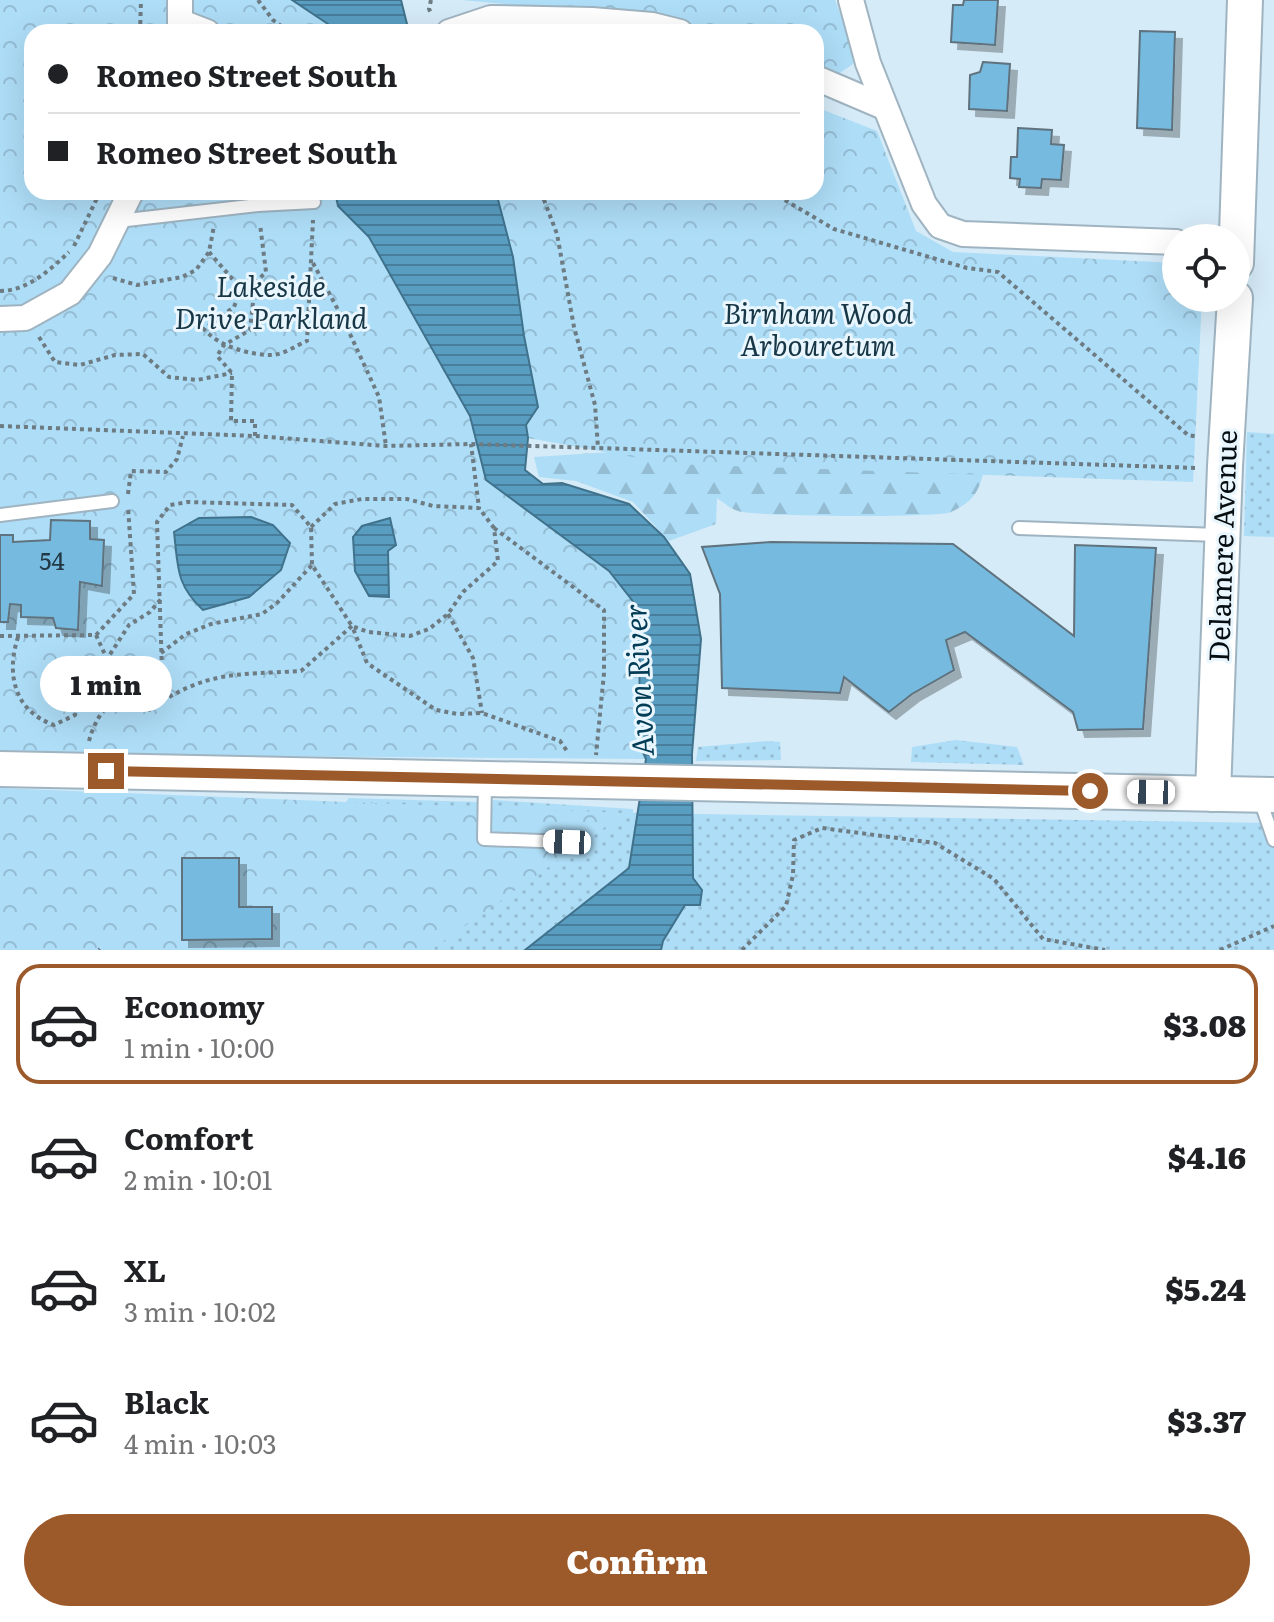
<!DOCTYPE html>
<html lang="en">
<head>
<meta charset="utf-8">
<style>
  body { margin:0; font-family:Literata,serif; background:#f6f6f6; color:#202124; height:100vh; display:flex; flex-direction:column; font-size:30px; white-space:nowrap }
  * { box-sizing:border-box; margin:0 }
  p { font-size:26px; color:#757577 }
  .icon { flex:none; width:44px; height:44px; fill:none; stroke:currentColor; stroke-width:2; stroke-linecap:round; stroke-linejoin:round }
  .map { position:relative; height:950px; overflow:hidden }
  .details { display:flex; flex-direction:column; background:#fff; flex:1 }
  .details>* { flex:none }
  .hud { position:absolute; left:24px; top:24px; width:800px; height:176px; border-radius:24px; box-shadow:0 8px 32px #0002; display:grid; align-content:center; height:176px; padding:0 24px; background:#fff }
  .fabs { position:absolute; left:1162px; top:224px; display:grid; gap:16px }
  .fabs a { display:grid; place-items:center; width:88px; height:88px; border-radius:50%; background:#fff; box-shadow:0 8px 32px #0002; font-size:40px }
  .end { position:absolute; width:36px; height:36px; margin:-18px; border:10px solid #9c592a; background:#fff; box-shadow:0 0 0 4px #fff }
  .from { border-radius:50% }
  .bubble { position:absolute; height:56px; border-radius:28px; background:#fff; box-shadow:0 8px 32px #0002; font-size:26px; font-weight:800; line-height:56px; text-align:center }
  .car { position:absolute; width:24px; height:48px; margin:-24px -12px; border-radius:10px; box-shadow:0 0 6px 2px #0007; background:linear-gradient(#fff 24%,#345 0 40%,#fff 0 76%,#345 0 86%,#fff 0) }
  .hud b { display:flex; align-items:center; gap:28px; height:76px; font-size:30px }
  .hud b+b { border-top:2px solid #e0e0e0 }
  .hud i { width:20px; height:20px; background:#202124 }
  ul { padding:14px 0 0; list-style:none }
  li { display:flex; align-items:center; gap:24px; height:120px; margin:0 16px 12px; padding:0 8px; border:4px solid transparent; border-radius:24px }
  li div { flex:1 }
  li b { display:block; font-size:30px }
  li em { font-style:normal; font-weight:800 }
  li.current { border-color:#9c592a }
  li>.icon { width:72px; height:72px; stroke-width:1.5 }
  .button { display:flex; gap:16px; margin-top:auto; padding:16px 24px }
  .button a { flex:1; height:92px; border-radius:48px; background:#9c592a; color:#fff; font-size:32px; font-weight:800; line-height:92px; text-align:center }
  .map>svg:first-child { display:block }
  .grass { fill:url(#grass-dots) }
  .forest { fill:url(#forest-firs) }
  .park { fill:url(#park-crowns) }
  .water { fill:url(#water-rules); stroke:#40728c; stroke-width:2 }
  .building { fill:#76bbdf; stroke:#5f727d; stroke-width:2; filter:url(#shadow) }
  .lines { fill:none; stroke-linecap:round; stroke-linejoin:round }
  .lane-casing { stroke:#9fb4c0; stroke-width:16 }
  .street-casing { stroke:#9fb4c0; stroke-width:28 }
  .secondary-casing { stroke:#9fb4c0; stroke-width:38 }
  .path { stroke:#6d7b83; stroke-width:4; stroke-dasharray:4 4; stroke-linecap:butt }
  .lane { stroke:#fff; stroke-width:12 }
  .street { stroke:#fff; stroke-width:24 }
  .secondary { stroke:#fff; stroke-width:34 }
  .route { stroke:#9c592a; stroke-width:10 }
  .labels { text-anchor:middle; stroke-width:6; stroke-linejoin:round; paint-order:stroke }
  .number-label { font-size:24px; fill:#233945 }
  .park-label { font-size:28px; font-style:italic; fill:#173646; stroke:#e9f6fe }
  .street-label { font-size:28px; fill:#070e12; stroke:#e9f6fe }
  .water-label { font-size:30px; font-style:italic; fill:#003c55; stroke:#e9f6fe }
</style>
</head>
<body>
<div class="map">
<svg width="1274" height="950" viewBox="0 0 1274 950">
  <defs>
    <pattern id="grass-dots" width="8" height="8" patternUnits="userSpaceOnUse" patternTransform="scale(2)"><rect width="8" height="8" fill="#aeddf7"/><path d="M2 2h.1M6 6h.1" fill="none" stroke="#94bcd3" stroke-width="1.8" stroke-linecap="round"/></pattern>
    <pattern id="forest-firs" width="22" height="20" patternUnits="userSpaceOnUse" patternTransform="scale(2)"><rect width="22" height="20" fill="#aeddf7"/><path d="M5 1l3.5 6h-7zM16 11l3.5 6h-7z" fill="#94bcd3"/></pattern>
    <pattern id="park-crowns" width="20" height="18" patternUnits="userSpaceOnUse" patternTransform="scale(2)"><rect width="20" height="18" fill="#aeddf7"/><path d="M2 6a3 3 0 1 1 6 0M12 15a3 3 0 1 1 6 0" fill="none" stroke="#94bcd3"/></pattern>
    <pattern id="water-rules" width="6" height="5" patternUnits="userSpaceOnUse" patternTransform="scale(2)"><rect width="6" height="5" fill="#599dc1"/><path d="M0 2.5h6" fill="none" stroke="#487e9b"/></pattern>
    <filter id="shadow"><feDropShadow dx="7" dy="7" stdDeviation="0" flood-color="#0004"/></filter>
  </defs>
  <rect width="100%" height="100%" fill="#d5ebf7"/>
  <!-- grass -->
  <g class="grass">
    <polygon points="1247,432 1274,434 1274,537 1244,536"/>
    <polygon points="956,740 1017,747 1024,765 911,762 912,747"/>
    <polygon points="767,741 780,742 781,760 696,761 698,747"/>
    <polygon points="349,798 478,802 478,810 492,813 493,800 633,809 633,813 1274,823 1274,950 314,950 340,810"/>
  </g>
  <!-- forest -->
  <path class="forest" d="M627,451L985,465C980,490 975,501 951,512C940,518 754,517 738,511C731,509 723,502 717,498L716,524L669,541L633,502L576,481L539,477L534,457Z"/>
  <!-- park -->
  <g class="park">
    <polygon points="0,0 292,0 328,24 330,32 32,32 32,192 335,192 338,206 369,237 470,416 486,480 609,571 639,609 640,745 646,759 0,754"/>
    <polygon points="462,0 835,0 853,48 853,64 837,75 816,69 816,32 716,32 675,20"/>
    <polygon points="816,107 877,131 916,231 953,252 1176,263 1176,298 1202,298 1193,482 672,464 528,438 526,425 538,407 524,336 513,257 496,192 816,192"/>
    <polygon points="0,788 625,813 431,950 0,950"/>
  </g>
  <!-- water -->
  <g class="water">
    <polygon points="292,0 401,0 409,32 330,32 328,24"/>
    <polygon points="335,192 496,192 513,257 524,336 538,407 526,425 528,438 525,470 543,484 562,483 629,504 664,537 690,574 701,639 692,754 693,878 702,890 700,905 685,905 663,941 661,950 525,950 629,868 646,759 640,746 639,609 609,571 486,480 470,416 369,237 338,206"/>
    <path d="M251,517L273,525L290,543L281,570L249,597L203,610C176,585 178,567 174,532L199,518Z"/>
    <polygon points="390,518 396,545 388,551 389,597 369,596 355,571 353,537 362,526"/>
  </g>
  <!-- building -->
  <g class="building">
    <polygon points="964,0 998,0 995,45 951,42 953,5 963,5"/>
    <polygon points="1140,31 1175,32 1172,130 1137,128"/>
    <polygon points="983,62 1010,64 1007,111 969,109 970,75 980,72"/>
    <polygon points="1018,128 1052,130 1051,144 1064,145 1061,180 1042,179 1041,188 1019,187 1020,179 1010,178 1011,157 1017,157"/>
    <polygon points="51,520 90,521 90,539 104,540 102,586 80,582 78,630 56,628 53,618 21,617 21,605 10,604 8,622 0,622 0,535 13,535 13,542 50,540"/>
    <polygon points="771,542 953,544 1074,636 1075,545 1156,548 1143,729 1078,730 1073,712 965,632 946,640 954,670 912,694 889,712 844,677 840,693 722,688 720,594 702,547"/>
    <polygon points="182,858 239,858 239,907 272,907 272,939 182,940"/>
  </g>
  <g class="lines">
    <defs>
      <g id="lane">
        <polyline points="118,221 258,205 314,202"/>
        <polyline points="0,515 112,501"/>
        <polyline points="1019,528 1219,535"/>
        <polyline points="485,781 484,839 567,842"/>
        <polyline points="1259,797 1274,840"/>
      </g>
      <g id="street">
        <polyline points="851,0 868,63 924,204 940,226 963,234 1176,242"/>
        <polyline points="181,22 207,32"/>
        <polyline points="180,32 180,0"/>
        <polyline points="449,32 491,18 592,20 652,25 680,32"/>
        <polyline points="816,78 884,107"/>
        <polyline points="0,319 25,318 70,293 100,255 131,192"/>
      </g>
      <g id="secondary">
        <polyline points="1236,263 1245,0"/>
        <polyline points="0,769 1274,795"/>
        <polyline points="1213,794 1225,466 1235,298"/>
      </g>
    </defs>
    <!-- lane casing -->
    <use href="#lane" class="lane-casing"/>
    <!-- street casing -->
    <use href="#street" class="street-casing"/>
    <!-- secondary casing -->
    <use href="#secondary" class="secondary-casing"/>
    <!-- path -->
    <g class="path">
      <polyline points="258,0 273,20 289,32"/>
      <polyline points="431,0 429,9 432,15"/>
      <polyline points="140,32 141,0"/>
      <polyline points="541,192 557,234 574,327 595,405 598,448"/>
      <polyline points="771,192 834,229 967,268 998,272 1188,435 1198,437"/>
      <polyline points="74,246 100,192"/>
      <path d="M209,252L241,289L234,307L204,329C218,346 249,355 272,355C283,355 297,345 307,341L313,220"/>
      <polyline points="313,263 344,321 379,397 386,446"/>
      <polyline points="113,278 137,285 182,277 196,270 209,252 214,226"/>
      <path d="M0,291C27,291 50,270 69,252"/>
      <polyline points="39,337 55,362 80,365 115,355 143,354 169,377 197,380 232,373"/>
      <polyline points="0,426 255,436 386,446 471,444 598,448 1198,468"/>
      <polyline points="255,436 255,421 231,421 232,373 217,356 224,345 250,330 255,283 266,272 260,224"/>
      <polyline points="128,494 131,471 166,472 177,459 183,436"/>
      <polyline points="311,527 335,504 362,499 407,499 433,506 479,508 471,444"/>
      <polyline points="494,528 604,610 604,673 596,755"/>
      <polyline points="448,614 473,658 482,713"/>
      <polyline points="96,635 107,659 129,625 150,612 161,599"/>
      <polyline points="0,636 96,635 134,594 128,507"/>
      <path d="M18,637C6,674 14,711 54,725L75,715L80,701C106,693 124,701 149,710C206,670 236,675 301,671L352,626L367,663L436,710L457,714L482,713L560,741L567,751"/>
      <polyline points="161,653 186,634 211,624 262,614 277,603 312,565"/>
      <polyline points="163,700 157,522 170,505 188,502 292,505 311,527 312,565 352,626 368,632 410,636 429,629 448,614 463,592 498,561 494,528 479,508"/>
      <path d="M89,741C99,703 123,703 107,659"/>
      <polyline points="99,950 100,949"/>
      <polyline points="742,950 786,906 793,875 794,840 822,828 935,843 994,879 1043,939 1105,950"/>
      <polyline points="1220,950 1274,926"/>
    </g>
    <!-- lane -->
    <use href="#lane" class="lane"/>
    <!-- street -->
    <use href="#street" class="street"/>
    <!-- secondary -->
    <use href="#secondary" class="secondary"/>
  </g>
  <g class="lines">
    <!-- route -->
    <polyline class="route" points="106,771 1090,791"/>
  </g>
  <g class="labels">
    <!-- number labels -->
    <g class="number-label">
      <text x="52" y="570">54</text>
    </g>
    <!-- park labels -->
    <g class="park-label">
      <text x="271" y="297">Lakeside<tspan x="271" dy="32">Drive Parkland</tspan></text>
      <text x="818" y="324">Birnham Wood<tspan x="818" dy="32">Arbouretum</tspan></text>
    </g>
    <!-- street labels -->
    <g class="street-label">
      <text transform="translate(1223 546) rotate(-88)" y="10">Delamere Avenue</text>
    </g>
    <!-- water labels -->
    <g class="water-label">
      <text transform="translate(640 680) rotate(-93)" y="10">Avon River</text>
    </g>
  </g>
</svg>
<div class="fabs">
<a><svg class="icon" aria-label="locate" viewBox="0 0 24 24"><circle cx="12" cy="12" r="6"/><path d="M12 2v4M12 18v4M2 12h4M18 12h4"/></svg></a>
</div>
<i class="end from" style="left:1090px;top:791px"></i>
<i class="end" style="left:106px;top:771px"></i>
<div class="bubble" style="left:40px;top:656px;width:132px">1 min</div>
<i class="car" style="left:1151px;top:792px;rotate:271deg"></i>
<i class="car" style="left:567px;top:842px;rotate:272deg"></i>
<div class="hud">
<b><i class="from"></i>Romeo Street South</b>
<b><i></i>Romeo Street South</b>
</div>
</div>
<section class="details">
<ul>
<li class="current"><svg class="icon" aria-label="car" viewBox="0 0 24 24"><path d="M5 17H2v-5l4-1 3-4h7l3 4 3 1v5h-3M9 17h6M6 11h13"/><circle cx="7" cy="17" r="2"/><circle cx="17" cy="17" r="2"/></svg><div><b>Economy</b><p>1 min · 10:00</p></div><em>$3.08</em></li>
<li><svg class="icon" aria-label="car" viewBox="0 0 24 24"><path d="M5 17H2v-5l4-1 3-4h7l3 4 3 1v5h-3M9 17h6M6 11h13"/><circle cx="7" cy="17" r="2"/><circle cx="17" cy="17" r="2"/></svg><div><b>Comfort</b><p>2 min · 10:01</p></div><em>$4.16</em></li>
<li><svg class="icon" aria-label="car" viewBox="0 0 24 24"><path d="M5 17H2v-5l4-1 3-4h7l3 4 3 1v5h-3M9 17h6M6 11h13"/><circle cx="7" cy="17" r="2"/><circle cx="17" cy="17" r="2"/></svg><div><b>XL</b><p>3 min · 10:02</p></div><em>$5.24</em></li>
<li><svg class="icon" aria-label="car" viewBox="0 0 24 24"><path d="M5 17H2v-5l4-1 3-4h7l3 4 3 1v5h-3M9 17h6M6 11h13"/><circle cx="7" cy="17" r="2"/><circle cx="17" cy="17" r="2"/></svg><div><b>Black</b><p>4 min · 10:03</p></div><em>$3.37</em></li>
</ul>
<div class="button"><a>Confirm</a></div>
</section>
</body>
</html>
